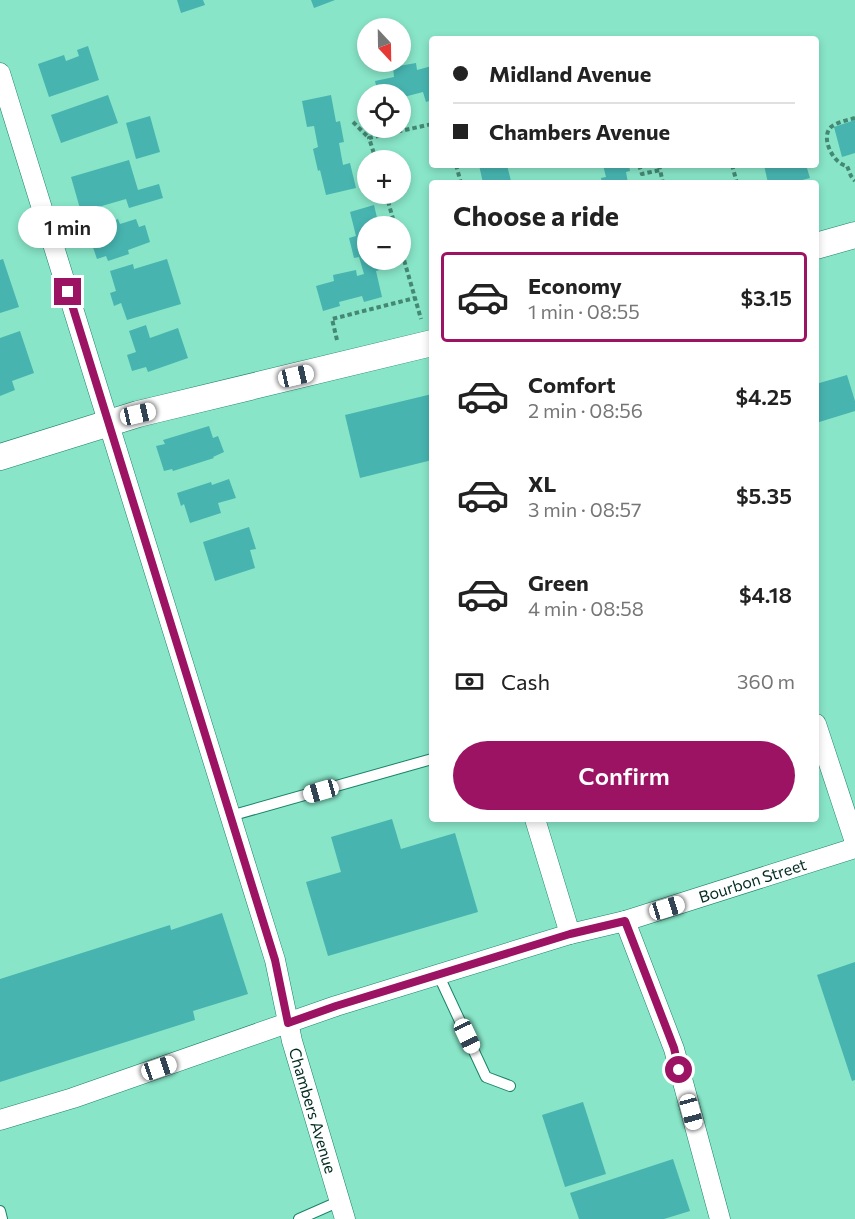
<!DOCTYPE html>
<html lang="en">
<head>
<meta charset="utf-8">
<style>
  body { margin:0; font-family:Commissioner,sans-serif; background:#f6f6f6; color:#222; height:100vh; display:flex; flex-direction:column; font-size:22px; white-space:nowrap }
  * { box-sizing:border-box; margin:0 }
  p { font-size:20px; color:#767676 }
  .icon { flex:none; width:33px; height:33px; fill:none; stroke:currentColor; stroke-width:2; stroke-linecap:round; stroke-linejoin:round }
  .map { position:relative; flex:1; overflow:hidden }
  .side { position:absolute; left:429px; top:180px; width:390px; height:642px; display:flex; flex-direction:column; background:#fff; border-radius:6px; box-shadow:0 3px 9px #0003 }
  .side>* { flex:none }
  .hud { position:absolute; left:429px; top:36px; width:390px; height:132px; border-radius:6px; box-shadow:0 3px 9px #0003; display:grid; align-content:center; height:132px; padding:0 24px; background:#fff }
  .needle { width:39px; rotate:158deg }
  .buttons { position:absolute; left:357px; top:18px; display:grid; gap:12px }
  .buttons a { display:grid; place-items:center; width:54px; height:54px; border-radius:50%; background:#fff; box-shadow:0 3px 9px #0003; font-size:30px }
  .end { position:absolute; width:27px; height:27px; margin:-14px; border:8px solid #9c1363; background:#fff; box-shadow:0 0 0 3px #fff }
  .from { border-radius:50% }
  .bubble { position:absolute; height:42px; border-radius:21px; background:#fff; box-shadow:0 3px 9px #0003; font-size:20px; font-weight:600; line-height:42px; text-align:center }
  .car { position:absolute; width:18px; height:36px; margin:-18px -9px; border-radius:8px; box-shadow:0 0 4px 2px #0007; background:linear-gradient(#fff 24%,#345 0 40%,#fff 0 76%,#345 0 86%,#fff 0) }
  .hud b { display:flex; align-items:center; gap:21px; height:57px; font-size:22px }
  .hud b+b { border-top:2px solid #e0e0e0 }
  .hud i { width:15px; height:15px; background:#222 }
  ul { padding:0; list-style:none }
  li { display:flex; align-items:center; gap:18px; height:90px; margin:0 12px 9px; padding:0 12px; border:3px solid transparent; border-radius:6px }
  li div { flex:1 }
  li b { display:block; font-size:22px }
  li em { font-style:normal; font-weight:600 }
  li.active { border-color:#9c1363 }
  li>.icon { width:54px; height:54px; stroke-width:1.5 }
  h2 { padding:0 24px; font-size:27px; line-height:72px }
  .pay { display:flex; align-items:center; gap:15px; height:66px; padding:0 24px; font-size:22px }
  .pay p { margin-inline-start:auto }
  .action { display:flex; gap:12px; margin-top:auto; padding:12px 24px }
  .action a { flex:1; height:69px; border-radius:36px; background:#9c1363; color:#fff; font-size:24px; font-weight:600; line-height:69px; text-align:center }
  .map>svg:first-child { display:block }
  .building { fill:#47b4b0 }
  .lines { fill:none; stroke-linecap:round; stroke-linejoin:round }
  .service-casing { stroke:#198269; stroke-width:12 }
  .minor-casing { stroke:#198269; stroke-width:21 }
  .tertiary-casing { stroke:#198269; stroke-width:27 }
  .path { stroke:#448874; stroke-width:4; stroke-dasharray:4.5 3; stroke-linecap:butt }
  .service { stroke:#fff; stroke-width:10 }
  .minor { stroke:#fff; stroke-width:20 }
  .tertiary { stroke:#fff; stroke-width:26 }
  .route { stroke:#9c1363; stroke-width:8 }
  .labels { text-anchor:middle; stroke-width:4.5; stroke-linejoin:round; paint-order:stroke }
  .street-label { font-size:16px; fill:#012b21; stroke:#d0fcec }
</style>
</head>
<body>
<div class="map">
<svg width="855" height="1219" viewBox="0 0 855 1219">
  <rect width="100%" height="100%" fill="#88e5c8"/>
  <!-- building -->
  <g class="building">
    <polygon points="177,0 203,0 205,5 181,13"/>
    <polygon points="311,0 335,0 314,8"/>
    <polygon points="88,46 99,80 49,97 38,64 64,55 66,61 79,56 77,50"/>
    <polygon points="416,63 417,70 432,66 432,100 426,102 423,92 400,98 400,94 378,94 375,81 394,77 393,67"/>
    <polygon points="108,95 118,123 61,143 51,115"/>
    <polygon points="331,95 336,122 340,121 344,142 339,143 343,165 350,163 356,188 326,195 320,170 318,171 313,149 318,147 314,126 307,127 302,101"/>
    <polygon points="150,116 160,152 136,159 126,123"/>
    <polygon points="855,120 855,153 842,157 834,127"/>
    <polygon points="129,160 138,190 159,184 163,198 129,208 126,199 81,212 71,177"/>
    <polygon points="479,165 507,165 511,181 516,180 517,183 483,183"/>
    <polygon points="603,165 629,165 630,171 626,172 628,183 602,183 601,178 606,177"/>
    <polygon points="764,165 806,165 810,178 791,183 768,183"/>
    <polygon points="374,205 379,226 368,226 368,260 389,260 391,267 376,271 382,297 364,302 362,296 339,302 340,306 323,311 316,286 334,281 333,275 356,270 357,276 364,274 359,257 354,258 349,238 356,236 350,212"/>
    <polygon points="118,219 120,224 136,219 139,227 145,225 150,242 128,250 129,254 108,261 106,256 97,259 87,230"/>
    <polygon points="3,259 19,307 0,313 0,260"/>
    <polygon points="167,259 181,304 127,320 121,303 114,306 110,293 116,291 110,271 133,264 134,269"/>
    <polygon points="146,325 150,338 178,328 188,358 148,372 146,367 132,371 127,355 136,352 129,331"/>
    <polygon points="20,331 34,373 12,381 15,390 0,396 0,338"/>
    <polygon points="847,375 855,401 855,411 816,423 816,384"/>
    <polygon points="432,394 432,460 360,478 345,415"/>
    <polygon points="209,426 213,438 218,436 224,452 213,457 214,458 173,471 172,469 164,471 156,446 165,444 163,440"/>
    <polygon points="229,479 236,498 218,503 221,513 190,523 184,504 181,506 177,493 211,482 212,485"/>
    <polygon points="249,527 256,549 250,550 255,568 215,581 203,542"/>
    <polygon points="392,819 401,849 455,833 478,912 328,956 306,882 341,872 331,837"/>
    <polygon points="222,913 248,994 193,1011 195,1020 0,1082 0,979 170,925 171,930"/>
    <polygon points="855,962 855,1080 852,1081 817,975"/>
    <polygon points="583,1102 606,1174 565,1187 542,1115"/>
    <polygon points="673,1159 690,1211 664,1219 579,1219 570,1193"/>
  </g>
  <g class="lines">
    <defs>
      <g id="service">
        <polyline points="230,816 432,759"/>
        <polyline points="438,974 486,1077 510,1086"/>
        <polyline points="0,1211 2,1219"/>
        <polyline points="299,1219 340,1201"/>
      </g>
      <g id="minor">
        <path id="s1" d="M0,73L275,960L292,1041L345,1219"/>
        <polyline points="816,724 855,842"/>
        <polyline points="535,819 570,934"/>
        <polyline points="625,921 674,1049 720,1219"/>
        <path id="s2" d="M0,1120L73,1098L336,1006L570,934L625,921L855,848"/>
      </g>
      <g id="tertiary">
        <polyline points="816,246 855,235"/>
        <polyline points="0,457 138,414 432,343"/>
      </g>
    </defs>
    <!-- service casing -->
    <use href="#service" class="service-casing"/>
    <!-- minor casing -->
    <use href="#minor" class="minor-casing"/>
    <!-- tertiary casing -->
    <use href="#tertiary" class="tertiary-casing"/>
    <!-- path -->
    <g class="path">
      <path d="M855,118C848,120 837,122 831,127C820,137 833,164 847,166L851,176L855,181"/>
      <polyline points="353,122 369,138"/>
      <polyline points="376,160 369,138 432,124"/>
      <polyline points="456,165 461,183"/>
      <polyline points="639,165 642,174 660,170"/>
      <polyline points="659,165 663,183"/>
      <polyline points="732,165 737,183"/>
      <polyline points="386,194 395,226"/>
      <polyline points="400,246 421,319"/>
      <polyline points="337,340 332,319 415,298"/>
    </g>
    <!-- service -->
    <use href="#service" class="service"/>
    <!-- minor -->
    <use href="#minor" class="minor"/>
    <!-- tertiary -->
    <use href="#tertiary" class="tertiary"/>
  </g>
  <g class="lines">
    <!-- route -->
    <polyline class="route" points="68,292 275,960 288,1023 336,1006 570,934 625,921 674,1048 679,1070"/>
  </g>
  <g class="labels">
    <!-- street labels -->
    <g class="street-label">
      <text dy="6" stroke="none"><textPath href="#s2" startOffset="790">Bourbon Street</textPath></text>
      <text dy="6" stroke="none"><textPath href="#s1" startOffset="1084">Chambers Avenue</textPath></text>
    </g>
  </g>
</svg>
<div class="buttons">
<a><svg class="needle" viewBox="-14 -14 28 28"><path d="M0-13l5 13h-10z" fill="#e53935"/><path d="M0 13l5-13h-10z" fill="#767676"/></svg></a>
<a><svg class="icon" aria-label="locate" viewBox="0 0 24 24"><circle cx="12" cy="12" r="6"/><path d="M12 2v4M12 18v4M2 12h4M18 12h4"/></svg></a>
<a>+</a>
<a>−</a>
</div>
<i class="end from" style="left:679px;top:1070px"></i>
<i class="end" style="left:68px;top:292px"></i>
<div class="bubble" style="left:18px;top:206px;width:99px">1 min</div>
<i class="car" style="left:296px;top:376px;rotate:77deg"></i>
<i class="car" style="left:138px;top:414px;rotate:77deg"></i>
<i class="car" style="left:321px;top:791px;rotate:254deg"></i>
<i class="car" style="left:667px;top:908px;rotate:73deg"></i>
<i class="car" style="left:467px;top:1036px;rotate:155deg"></i>
<i class="car" style="left:159px;top:1068px;rotate:71deg"></i>
<i class="car" style="left:691px;top:1112px;rotate:165deg"></i>
<div class="hud">
<b><i class="from"></i>Midland Avenue</b>
<b><i></i>Chambers Avenue</b>
</div>
<section class="side">
<h2>Choose a ride</h2>
<ul>
<li class="active"><svg class="icon" aria-label="car" viewBox="0 0 24 24"><path d="M5 17H2v-5l4-1 3-4h7l3 4 3 1v5h-3M9 17h6M6 11h13"/><circle cx="7" cy="17" r="2"/><circle cx="17" cy="17" r="2"/></svg><div><b>Economy</b><p>1 min · 08:55</p></div><em>$3.15</em></li>
<li><svg class="icon" aria-label="car" viewBox="0 0 24 24"><path d="M5 17H2v-5l4-1 3-4h7l3 4 3 1v5h-3M9 17h6M6 11h13"/><circle cx="7" cy="17" r="2"/><circle cx="17" cy="17" r="2"/></svg><div><b>Comfort</b><p>2 min · 08:56</p></div><em>$4.25</em></li>
<li><svg class="icon" aria-label="car" viewBox="0 0 24 24"><path d="M5 17H2v-5l4-1 3-4h7l3 4 3 1v5h-3M9 17h6M6 11h13"/><circle cx="7" cy="17" r="2"/><circle cx="17" cy="17" r="2"/></svg><div><b>XL</b><p>3 min · 08:57</p></div><em>$5.35</em></li>
<li><svg class="icon" aria-label="car" viewBox="0 0 24 24"><path d="M5 17H2v-5l4-1 3-4h7l3 4 3 1v5h-3M9 17h6M6 11h13"/><circle cx="7" cy="17" r="2"/><circle cx="17" cy="17" r="2"/></svg><div><b>Green</b><p>4 min · 08:58</p></div><em>$4.18</em></li>
</ul>
<div class="pay"><svg class="icon" aria-label="cash" viewBox="0 0 24 24"><path d="M3 7h18v10H3z"/><circle cx="12" cy="12" r="2"/></svg>Cash<p>360 m</p></div>
<div class="action"><a>Confirm</a></div>
</section>
</div>
</body>
</html>
